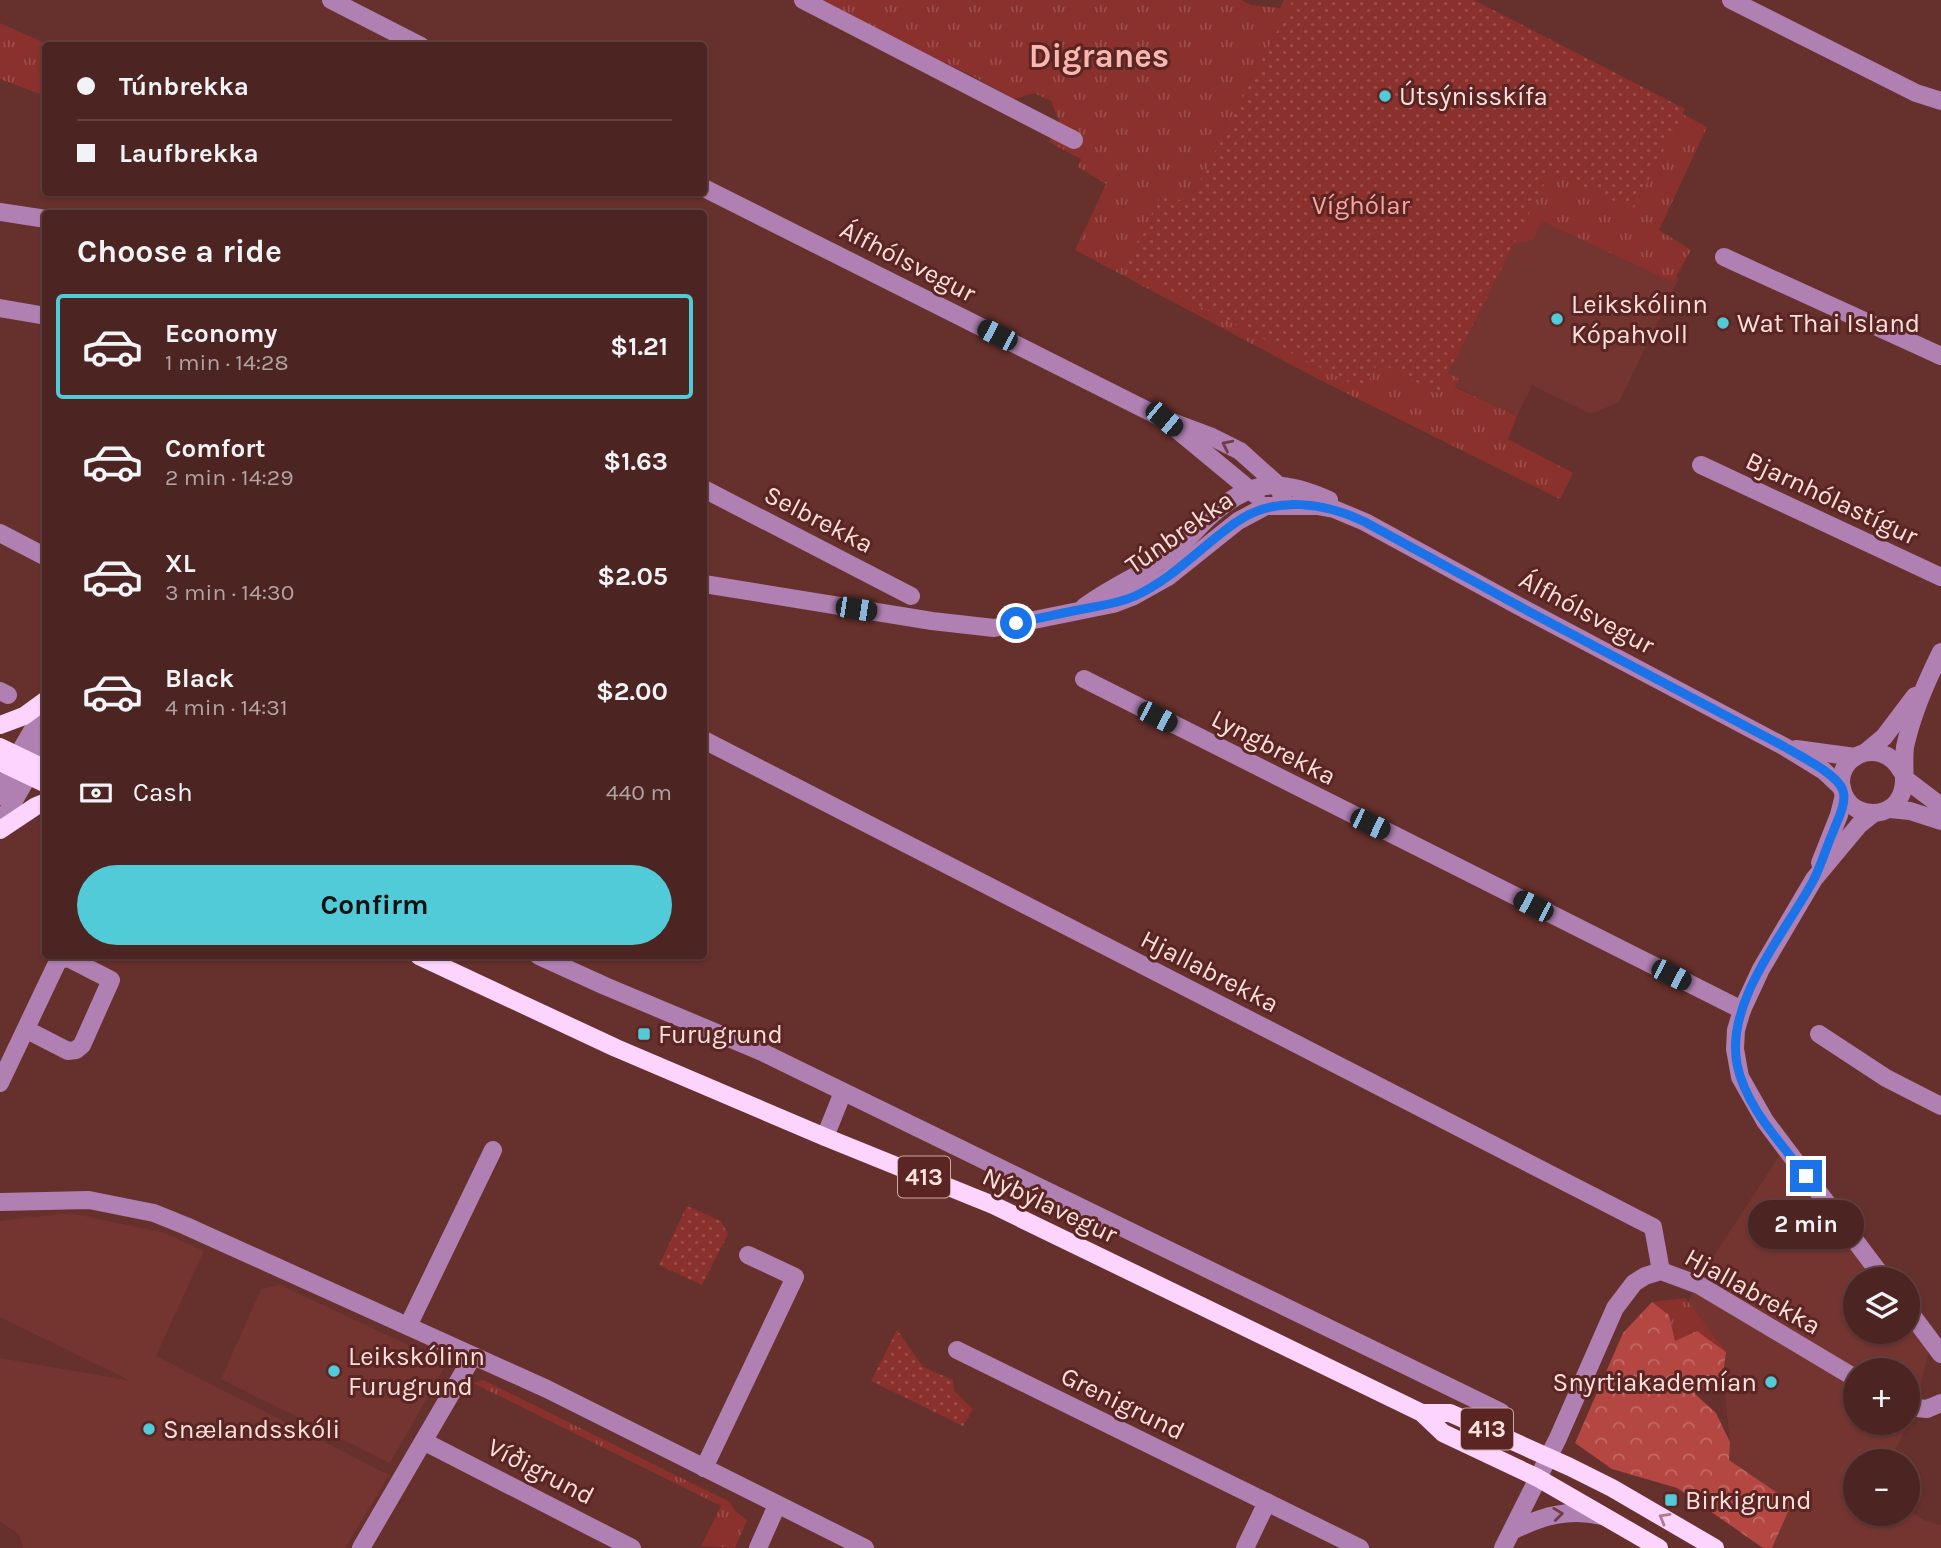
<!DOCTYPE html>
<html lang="en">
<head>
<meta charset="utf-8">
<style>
  body { margin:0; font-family:Karla,sans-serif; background:#532c2a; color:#f1f3f6; height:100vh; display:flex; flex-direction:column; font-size:26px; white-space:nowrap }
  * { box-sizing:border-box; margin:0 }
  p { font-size:23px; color:#b2a4a5 }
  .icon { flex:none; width:38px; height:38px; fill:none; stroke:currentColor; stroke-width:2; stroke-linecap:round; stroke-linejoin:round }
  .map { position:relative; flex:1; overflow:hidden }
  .sheet { position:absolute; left:42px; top:210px; width:665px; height:749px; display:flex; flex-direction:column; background:#4c2421; border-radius:7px; box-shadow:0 2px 5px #0004,0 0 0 2px #63413f }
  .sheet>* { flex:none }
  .banner { position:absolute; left:42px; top:42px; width:665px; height:154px; border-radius:7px; box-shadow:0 2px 5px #0004,0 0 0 2px #63413f; display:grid; align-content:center; height:154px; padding:0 35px; background:#4c2421 }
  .controls { position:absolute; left:1843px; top:1267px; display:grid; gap:14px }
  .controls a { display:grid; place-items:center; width:77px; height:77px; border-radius:50%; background:#4c2421; box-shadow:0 2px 5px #0004,0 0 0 2px #63413f; font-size:35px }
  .end { position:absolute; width:32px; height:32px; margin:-16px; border:9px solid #1a73e8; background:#fff; box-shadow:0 0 0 4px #fff }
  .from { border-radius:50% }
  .bubble { position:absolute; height:49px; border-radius:24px; background:#4c2421; box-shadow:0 2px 5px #0004,0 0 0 2px #63413f; font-size:23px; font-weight:700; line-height:49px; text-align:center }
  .car { position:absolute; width:21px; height:42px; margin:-21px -10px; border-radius:9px; box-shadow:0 0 5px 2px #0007; background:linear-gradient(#222 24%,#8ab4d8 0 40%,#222 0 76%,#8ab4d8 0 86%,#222 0) }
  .banner b { display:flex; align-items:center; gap:24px; height:66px; font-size:26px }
  .banner b+b { border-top:2px solid #63413f }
  .banner i { width:18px; height:18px; background:#f1f3f6 }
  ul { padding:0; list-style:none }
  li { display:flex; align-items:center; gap:21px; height:105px; margin:0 14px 10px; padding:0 21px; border:4px solid transparent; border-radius:7px }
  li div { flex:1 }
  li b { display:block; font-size:26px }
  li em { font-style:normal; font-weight:700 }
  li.on { border-color:#52cbd8 }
  li>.icon { width:63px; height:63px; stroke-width:1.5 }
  h2 { padding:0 35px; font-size:32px; line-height:84px }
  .pay { display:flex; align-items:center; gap:18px; height:77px; padding:0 35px; font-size:26px }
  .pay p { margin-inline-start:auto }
  .cta { display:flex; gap:14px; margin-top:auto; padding:14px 35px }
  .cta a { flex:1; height:80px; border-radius:42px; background:#52cbd8; color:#111; font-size:28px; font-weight:700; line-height:80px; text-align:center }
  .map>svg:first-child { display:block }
  .built { fill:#743531; fill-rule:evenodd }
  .grass { fill:url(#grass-tufts) }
  .forest { fill:url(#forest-crowns) }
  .park { fill:url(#park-dots) }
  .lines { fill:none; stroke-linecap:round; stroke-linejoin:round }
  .minor { stroke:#b080b2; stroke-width:18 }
  .major { stroke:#fcd4fd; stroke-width:18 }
  .oneway { stroke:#703c46 }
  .oneway2 { stroke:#ab7c90 }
  .route { stroke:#1a73e8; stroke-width:9 }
  .poi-dot { fill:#52cbd8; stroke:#5a2522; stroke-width:2.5 }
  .labels { text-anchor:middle; stroke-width:6; stroke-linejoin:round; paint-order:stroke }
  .shield { fill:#5a2522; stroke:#cba8a5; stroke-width:2 }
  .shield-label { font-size:24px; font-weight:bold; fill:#fce0dd }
  .poi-label { font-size:26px; fill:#fce0dd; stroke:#5a2522; text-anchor:start }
  .park-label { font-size:26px; fill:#fba49d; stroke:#5a2522 }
  .street-label { font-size:26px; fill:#fce0dd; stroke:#5a2522 }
  .district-label { font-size:33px; font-weight:bold; fill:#fab7b0; stroke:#5a2522 }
</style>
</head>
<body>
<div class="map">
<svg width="1941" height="1548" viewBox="0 0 1941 1548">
  <defs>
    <pattern id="grass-tufts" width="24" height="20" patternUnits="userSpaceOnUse" patternTransform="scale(1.75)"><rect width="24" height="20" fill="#8a302d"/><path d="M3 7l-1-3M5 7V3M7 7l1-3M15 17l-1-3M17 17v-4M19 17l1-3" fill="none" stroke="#9b4e4b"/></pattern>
    <pattern id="forest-crowns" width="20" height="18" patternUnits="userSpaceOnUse" patternTransform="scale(1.75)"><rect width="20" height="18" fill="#b44742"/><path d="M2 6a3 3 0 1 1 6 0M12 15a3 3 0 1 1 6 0" fill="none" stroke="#c36a66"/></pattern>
    <pattern id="park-dots" width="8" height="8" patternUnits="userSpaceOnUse" patternTransform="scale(1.75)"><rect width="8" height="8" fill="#8a302d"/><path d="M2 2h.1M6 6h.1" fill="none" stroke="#9b4e4b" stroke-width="1.8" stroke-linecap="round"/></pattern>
  </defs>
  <rect width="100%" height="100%" fill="#66302c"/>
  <!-- built -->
  <g class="built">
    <polygon points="1542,221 1640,258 1679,278 1619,402 1591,414 1532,385 1517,416 1455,386 1440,369 1493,247"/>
    <path d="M1780,1155L1877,1279H1855V1332H1908V1318L1930,1347L1913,1415L1889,1461H1855V1514H1908V1511L1924,1520L1941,1525V1548H1772L1792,1503L1729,1460L1730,1442L1723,1376L1726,1353L1683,1312L1703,1272ZM1855,1370H1908V1423H1855Z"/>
    <polygon points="70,1213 165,1233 204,1251 156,1356 389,1475 345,1548 23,1548 19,1534 0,1522 0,1358 131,1381 0,1317 0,1221"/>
    <polygon points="280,1285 447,1363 390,1463 221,1379 261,1289"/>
  </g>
  <!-- grass -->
  <g class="grass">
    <polygon points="814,0 1241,0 1251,5 1280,8 1284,0 1470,0 1707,127 1659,230 1691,250 1673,282 1542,221 1533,240 1493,247 1440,369 1459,379 1455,387 1517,416 1508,439 1573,473 1560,499 1318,379 1075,250 1106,184 1078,167 1081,159 1049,142 1059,122 1051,101 1034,93 1014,99 973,76"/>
    <polygon points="0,23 49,45 46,46 45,96 0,79"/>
    <polygon points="1685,1298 1726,1352 1697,1331 1675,1341 1669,1315 1652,1302"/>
    <polygon points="483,1380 730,1502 735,1511 747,1520 735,1548 701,1546 721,1506 473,1383"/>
  </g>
  <!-- forest -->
  <polygon class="forest" points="1652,1302 1669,1315 1675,1341 1697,1331 1726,1352 1723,1376 1695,1394 1716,1413 1730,1442 1729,1460 1792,1503 1772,1548 1763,1548 1677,1488 1612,1469 1575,1443 1623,1333"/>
  <!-- park -->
  <g class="park">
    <polygon points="1293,0 1474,0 1685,109 1633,210 1551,171 1438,393 1378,362 1364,390 1124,268 1163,192 1188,204"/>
    <polygon points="687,1206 721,1221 728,1234 702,1285 659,1265"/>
    <polygon points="897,1330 923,1367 953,1380 954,1391 973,1409 963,1426 871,1381"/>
  </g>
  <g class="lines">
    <!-- minor -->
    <g class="minor">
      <polyline points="331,0 421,46"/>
      <polyline points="803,0 1074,140"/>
      <polyline points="1731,0 1916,93 1941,101"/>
      <polyline points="704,188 1164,419 1212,437 1240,451 1279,486 1284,505"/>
      <polyline points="0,212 46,219"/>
      <polyline points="1724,257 1941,356"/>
      <polyline points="0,308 46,316"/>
      <polyline points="1175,428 1256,495"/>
      <polyline points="1701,465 1941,577"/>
      <polyline points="704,489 911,596"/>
      <polyline points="0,533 46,557"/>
      <polyline points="704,584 932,621 994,628 1113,604 1134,596 1168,577 1238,521 1266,506 1317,506 1334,509 1365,522 1528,611 1785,747 1824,771 1842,788"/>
      <path d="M1084,607C1112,586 1144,574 1171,553C1185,543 1195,531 1207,519C1248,481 1276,476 1329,500"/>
      <polyline points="1084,679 1742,1010"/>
      <polyline points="0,691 8,695"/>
      <polyline points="704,740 1653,1227 1661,1271"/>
      <polyline points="1796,749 1855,757"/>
      <polyline points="1866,752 1884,737 1915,696"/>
      <path d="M1902,772C1880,731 1826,760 1845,797C1857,819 1891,818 1901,795C1907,783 1903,762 1905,747C1912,714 1926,682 1941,652"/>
      <polyline points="1904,778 1941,806"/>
      <polyline points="0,796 18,755 46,707"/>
      <polyline points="1890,809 1910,811 1941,821"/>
      <polyline points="1874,813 1859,825 1814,879 1761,969 1742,1010 1736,1030 1735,1049 1740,1077 1765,1121 1884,1279"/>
      <polyline points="0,825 28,776 46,739"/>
      <polyline points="1820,863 1839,815 1844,795"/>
      <polyline points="539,956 605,986 762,1052 1501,1412"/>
      <polyline points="1819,1034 1886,1078 1941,1106"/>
      <polyline points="0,1083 57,963 62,958 70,959 111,980 82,1045 76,1050 68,1051 27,1030"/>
      <polyline points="825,1137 843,1092"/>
      <polyline points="0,1202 89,1200 154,1213 186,1226 547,1389 865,1548"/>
      <polyline points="1908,1310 1941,1354"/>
      <polyline points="408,1326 493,1150"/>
      <polyline points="957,1350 1360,1548"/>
      <polyline points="1908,1407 1927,1409 1941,1403"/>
      <polyline points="425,1442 632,1548"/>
      <polyline points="704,1468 795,1277 748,1255"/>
      <path d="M1512,1531C1542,1516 1569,1508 1602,1516"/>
      <polyline points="361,1548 473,1356"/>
      <polyline points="758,1548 777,1505"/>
      <polyline points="1245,1548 1267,1502"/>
      <polyline points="1503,1548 1558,1438 1615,1308 1634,1283 1645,1276 1661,1271 1699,1285 1855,1378"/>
    </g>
    <!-- major -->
    <g class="major">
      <polyline points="0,725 24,716 46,700"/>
      <polyline points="0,747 46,769"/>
      <polyline points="0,762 46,784"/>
      <polyline points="0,830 36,806 46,802"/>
      <polyline points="419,956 616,1048 825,1137 993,1205 1422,1413 1443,1433 1538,1478 1659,1548"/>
      <polyline points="1422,1413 1450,1413 1570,1467 1612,1488 1715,1548"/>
    </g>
  </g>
  <!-- one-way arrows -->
  <defs><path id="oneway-chevron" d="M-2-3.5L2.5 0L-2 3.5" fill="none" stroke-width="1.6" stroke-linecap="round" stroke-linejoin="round" transform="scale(1.75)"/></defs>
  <g class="oneway">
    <use href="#oneway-chevron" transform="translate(1227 445) rotate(-154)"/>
    <use href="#oneway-chevron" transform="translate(1558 1514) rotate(-7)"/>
  </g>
  <use class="oneway2" href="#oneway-chevron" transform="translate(1664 1518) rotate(-150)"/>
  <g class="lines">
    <!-- route -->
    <path class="route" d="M1016,623C1037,619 1058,614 1078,610C1098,606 1117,604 1135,596C1176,577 1202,545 1238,521C1276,495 1326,503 1365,522L1528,611L1785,747C1800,756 1839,775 1843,791C1847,803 1837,821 1833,832C1826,848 1821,866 1813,881C1785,933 1725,1002 1737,1064C1745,1106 1781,1143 1806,1176"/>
  </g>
  <!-- markers -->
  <g class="poi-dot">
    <circle cx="1385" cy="96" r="7"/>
    <circle cx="1557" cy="319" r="7"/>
    <circle cx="1723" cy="323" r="7"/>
    <rect x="637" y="1027" width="14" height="14" rx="3.5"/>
    <circle cx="334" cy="1371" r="7"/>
    <circle cx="1771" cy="1382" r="7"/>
    <circle cx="149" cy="1429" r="7"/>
    <rect x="1664" y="1493" width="14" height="14" rx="3.5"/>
  </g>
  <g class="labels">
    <!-- shield labels -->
    <g class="shield">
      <rect x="898" y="1156.5" width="52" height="41" rx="5"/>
      <rect x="1461" y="1408.5" width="52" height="41" rx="5"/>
    </g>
    <g class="shield-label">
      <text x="924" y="1185">413</text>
      <text x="1487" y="1437">413</text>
    </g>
    <!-- poi labels -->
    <g class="poi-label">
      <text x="1399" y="105">Útsýnisskífa</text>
      <text x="1571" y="313">Leikskólinn<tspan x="1571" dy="30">Kópahvoll</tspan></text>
      <text x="1737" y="332">Wat Thai Island</text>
      <text x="658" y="1043">Furugrund</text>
      <text x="348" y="1365">Leikskólinn<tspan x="348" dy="30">Furugrund</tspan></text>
      <text x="1757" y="1391" text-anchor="end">Snyrtiakademían</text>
      <text x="163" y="1438">Snælandsskóli</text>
      <text x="1685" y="1509">Birkigrund</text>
    </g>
    <!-- park labels -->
    <g class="park-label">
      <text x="1361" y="214">Víghólar</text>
    </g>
    <!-- street labels -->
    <g class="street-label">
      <text transform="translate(908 261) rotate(27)" y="9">Álfhólsvegur</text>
      <text transform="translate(1832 498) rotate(25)" y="9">Bjarnhólastígur</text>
      <text transform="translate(819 519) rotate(27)" y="9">Selbrekka</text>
      <text transform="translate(1179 532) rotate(-35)" y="9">Túnbrekka</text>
      <text transform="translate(1587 612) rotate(28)" y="9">Álfhólsvegur</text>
      <text transform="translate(1274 747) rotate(27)" y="9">Lyngbrekka</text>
      <text transform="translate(1210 971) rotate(27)" y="9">Hjallabrekka</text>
      <text transform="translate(1050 1205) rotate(25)" y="9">Nýbýlavegur</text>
      <text transform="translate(1753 1291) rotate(29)" y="9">Hjallabrekka</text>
      <text transform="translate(1123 1403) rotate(26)" y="9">Grenigrund</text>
      <text transform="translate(541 1471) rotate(27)" y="9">Víðigrund</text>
    </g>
    <!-- district labels -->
    <g class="district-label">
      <text x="1099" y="67">Digranes</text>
    </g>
  </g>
</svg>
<div class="controls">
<a><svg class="icon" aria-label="layers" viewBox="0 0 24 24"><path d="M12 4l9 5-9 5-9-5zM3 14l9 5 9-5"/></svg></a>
<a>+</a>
<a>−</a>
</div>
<i class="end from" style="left:1016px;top:623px"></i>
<i class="end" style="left:1806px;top:1176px"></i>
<div class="bubble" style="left:1748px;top:1200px;width:116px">2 min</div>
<i class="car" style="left:997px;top:335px;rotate:297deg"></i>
<i class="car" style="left:1164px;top:419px;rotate:130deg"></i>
<i class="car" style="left:856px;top:609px;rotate:99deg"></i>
<i class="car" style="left:1157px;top:717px;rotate:117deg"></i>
<i class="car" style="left:1370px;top:824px;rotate:116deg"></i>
<i class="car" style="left:1533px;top:906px;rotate:297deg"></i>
<i class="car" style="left:1671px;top:975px;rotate:117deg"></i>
<div class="banner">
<b><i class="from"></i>Túnbrekka</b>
<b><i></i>Laufbrekka</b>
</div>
<section class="sheet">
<h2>Choose a ride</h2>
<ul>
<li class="on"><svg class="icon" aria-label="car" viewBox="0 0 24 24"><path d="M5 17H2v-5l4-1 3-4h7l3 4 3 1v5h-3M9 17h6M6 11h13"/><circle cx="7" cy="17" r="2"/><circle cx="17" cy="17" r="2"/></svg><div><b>Economy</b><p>1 min · 14:28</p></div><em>$1.21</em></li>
<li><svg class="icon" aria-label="car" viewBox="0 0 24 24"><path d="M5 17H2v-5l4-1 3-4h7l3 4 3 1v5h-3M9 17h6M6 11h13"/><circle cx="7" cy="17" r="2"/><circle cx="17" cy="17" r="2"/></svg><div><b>Comfort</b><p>2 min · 14:29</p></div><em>$1.63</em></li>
<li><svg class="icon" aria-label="car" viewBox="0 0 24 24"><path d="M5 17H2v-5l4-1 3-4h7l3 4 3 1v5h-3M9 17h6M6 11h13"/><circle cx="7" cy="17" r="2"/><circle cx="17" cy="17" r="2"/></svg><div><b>XL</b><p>3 min · 14:30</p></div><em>$2.05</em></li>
<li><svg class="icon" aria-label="car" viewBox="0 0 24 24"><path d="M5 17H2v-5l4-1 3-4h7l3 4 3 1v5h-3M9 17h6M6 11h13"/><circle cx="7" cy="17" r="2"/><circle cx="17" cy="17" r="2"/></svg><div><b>Black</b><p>4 min · 14:31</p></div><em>$2.00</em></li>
</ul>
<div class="pay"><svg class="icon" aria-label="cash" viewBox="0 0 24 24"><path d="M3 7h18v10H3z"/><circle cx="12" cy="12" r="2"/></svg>Cash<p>440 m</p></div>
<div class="cta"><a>Confirm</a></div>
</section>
</div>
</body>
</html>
